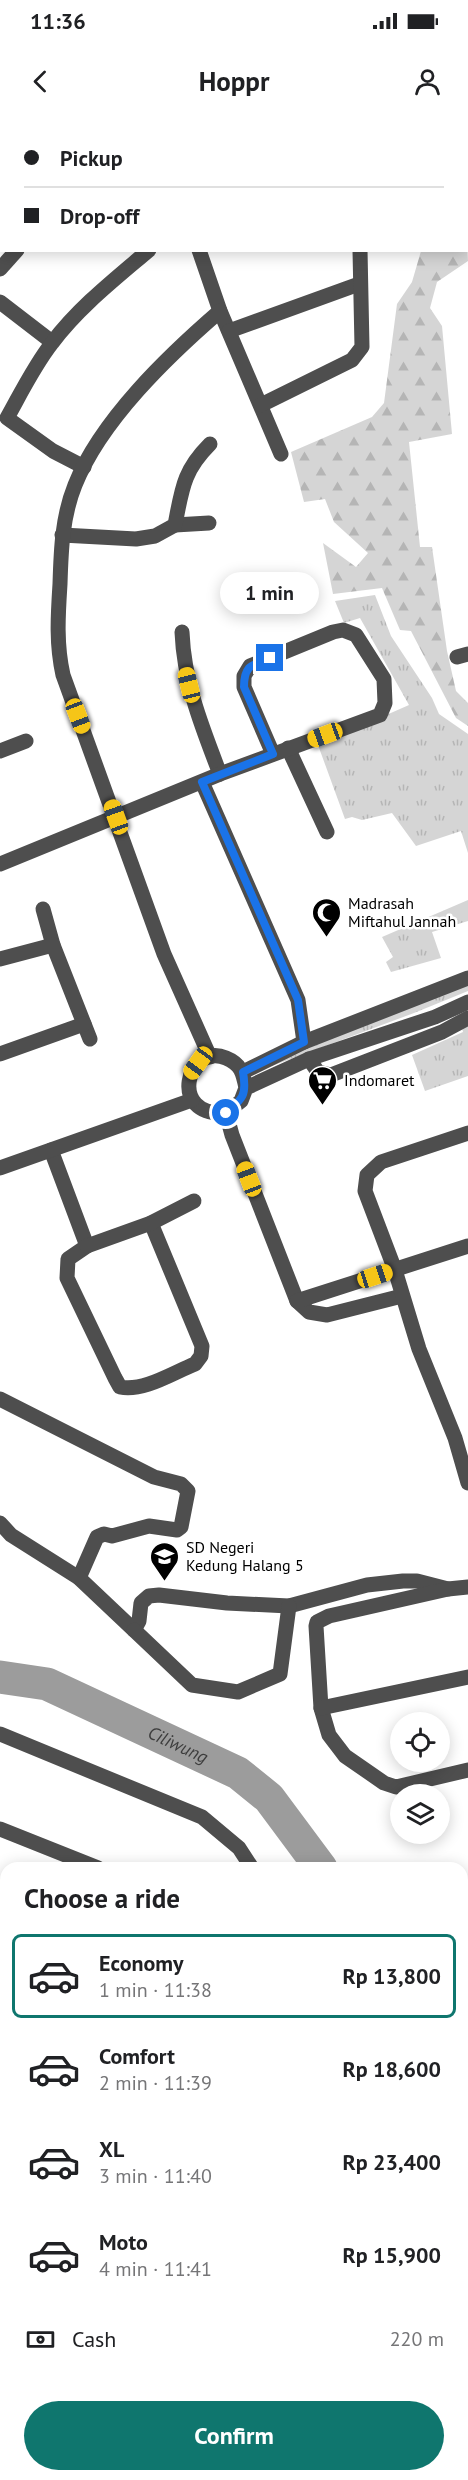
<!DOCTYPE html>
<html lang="en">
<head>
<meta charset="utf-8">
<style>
  body { margin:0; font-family:"PT Sans",sans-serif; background:#f2f2f2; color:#202124; height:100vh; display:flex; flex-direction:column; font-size:22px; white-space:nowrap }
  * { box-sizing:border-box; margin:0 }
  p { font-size:20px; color:#757577 }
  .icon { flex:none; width:33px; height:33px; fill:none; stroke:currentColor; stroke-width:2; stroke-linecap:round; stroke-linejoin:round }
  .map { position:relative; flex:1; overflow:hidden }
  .sheet { position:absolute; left:0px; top:1742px; width:468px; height:620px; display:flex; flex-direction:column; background:#fff; border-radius:18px 18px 0 0; box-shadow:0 3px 15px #0003 }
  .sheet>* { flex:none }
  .guide { position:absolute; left:0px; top:0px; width:468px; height:132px; box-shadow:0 3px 15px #0003; display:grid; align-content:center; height:132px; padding:0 24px; background:#fff }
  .fabs { position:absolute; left:390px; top:1592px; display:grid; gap:12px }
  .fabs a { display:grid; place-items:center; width:60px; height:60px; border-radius:50%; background:#fff; box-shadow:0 3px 15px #0003; font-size:30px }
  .end { position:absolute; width:27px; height:27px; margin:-14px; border:8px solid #1a73e8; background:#fff; box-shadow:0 0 0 3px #fff }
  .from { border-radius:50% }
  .bubble { position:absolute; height:42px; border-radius:21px; background:#fff; box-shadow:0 3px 15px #0003; font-size:20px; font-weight:700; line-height:42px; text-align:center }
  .car { position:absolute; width:18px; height:36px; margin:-18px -9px; border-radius:8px; box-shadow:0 0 4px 2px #0007; background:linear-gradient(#f5c518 24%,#345 0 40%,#f5c518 0 76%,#345 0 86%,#f5c518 0) }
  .guide b { display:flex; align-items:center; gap:21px; height:57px; font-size:22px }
  .guide b+b { border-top:2px solid #e0e0e0 }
  .guide i { width:15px; height:15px; background:#202124 }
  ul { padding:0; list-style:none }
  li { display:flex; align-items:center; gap:18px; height:84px; margin:0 12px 9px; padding:0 12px; border:3px solid transparent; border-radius:9px }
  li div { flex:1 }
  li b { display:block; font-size:22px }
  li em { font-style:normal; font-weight:700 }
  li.selected { border-color:#0f766e }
  li>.icon { width:54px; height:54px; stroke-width:1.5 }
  h2 { padding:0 24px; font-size:27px; line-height:72px }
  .pay { display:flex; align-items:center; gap:15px; height:66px; padding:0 24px; font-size:22px }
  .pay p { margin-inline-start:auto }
  .action { display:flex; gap:12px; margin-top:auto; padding:12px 24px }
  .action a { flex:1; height:69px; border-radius:36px; background:#0f766e; color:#fff; font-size:24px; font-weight:700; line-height:69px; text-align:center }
  .status { display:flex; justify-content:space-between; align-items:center; height:42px; padding:0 30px; background:#fff; direction:ltr }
  .status svg { height:16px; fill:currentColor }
  header { display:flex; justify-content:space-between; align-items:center; height:78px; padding:0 24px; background:#fff; font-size:27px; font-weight:700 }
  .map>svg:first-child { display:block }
  .grass { fill:url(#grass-tufts) }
  .forest { fill:url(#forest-firs) }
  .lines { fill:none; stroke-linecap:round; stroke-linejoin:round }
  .river { stroke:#9c9c9c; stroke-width:33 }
  .minor { stroke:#4e4e4e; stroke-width:15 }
  .route { stroke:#1a73e8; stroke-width:8 }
  .labels { text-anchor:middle; stroke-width:5; stroke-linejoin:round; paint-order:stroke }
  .poi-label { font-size:16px; fill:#000; stroke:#fff; text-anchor:start }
  .water-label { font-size:18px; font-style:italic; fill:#3d3d3d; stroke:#fff }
</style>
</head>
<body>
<div class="status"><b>11:36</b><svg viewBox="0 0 49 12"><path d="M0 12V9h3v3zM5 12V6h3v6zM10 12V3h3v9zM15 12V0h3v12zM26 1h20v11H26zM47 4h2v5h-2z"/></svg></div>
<header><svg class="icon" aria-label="back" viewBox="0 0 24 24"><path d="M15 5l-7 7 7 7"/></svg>Hoppr<svg class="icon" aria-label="person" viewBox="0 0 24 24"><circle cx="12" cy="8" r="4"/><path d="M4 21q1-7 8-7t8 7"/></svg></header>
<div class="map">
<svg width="468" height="2360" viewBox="0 0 468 2360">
  <defs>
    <pattern id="grass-tufts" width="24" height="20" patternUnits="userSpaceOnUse" patternTransform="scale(1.5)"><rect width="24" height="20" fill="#d5d5d5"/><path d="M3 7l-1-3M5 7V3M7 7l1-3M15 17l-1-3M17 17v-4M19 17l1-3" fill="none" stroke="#b5b5b5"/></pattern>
    <pattern id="forest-firs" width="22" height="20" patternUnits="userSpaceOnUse" patternTransform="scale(1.5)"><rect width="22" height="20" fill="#d5d5d5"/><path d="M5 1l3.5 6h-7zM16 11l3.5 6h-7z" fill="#b5b5b5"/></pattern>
  </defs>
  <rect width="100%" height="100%" fill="#fff"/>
  <!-- grass -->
  <g class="grass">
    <polygon points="375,475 391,516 432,578 439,594 468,614 468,733 461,711 416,726 392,693 362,700 352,697 345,699 318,625 409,585 360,498 344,503 335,481"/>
    <polygon points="468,780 468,801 432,812 441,838 391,852 386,842 393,837 382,817"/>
    <polygon points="468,865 468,871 414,893 269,947 268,941"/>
    <polygon points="468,901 468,956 425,971 412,935 463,912 461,904"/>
  </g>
  <!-- forest -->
  <polygon class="forest" points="466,99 468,141 437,162 430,188 442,206 452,314 409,322 420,427 432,427 447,531 456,571 468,583 468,606 456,598 411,511 400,510 382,468 333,474 323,423 356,447 368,433 334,402 325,379 304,382 291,332 372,297 384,283 397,184 412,162 421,131 466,130"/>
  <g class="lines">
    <!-- river -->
    <g class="river">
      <path id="s1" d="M0,1557L47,1564L238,1653L269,1678L321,1748"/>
      <polyline points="462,1886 468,1889"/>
    </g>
    <!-- minor -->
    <g class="minor">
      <polyline points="152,0 154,2"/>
      <polyline points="19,2 20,0"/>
      <polyline points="0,19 2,18"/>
      <polyline points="199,130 220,191 281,334"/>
      <polyline points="0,149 17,130"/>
      <polyline points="0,182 52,222"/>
      <polyline points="229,211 359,164"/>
      <polyline points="261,285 352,240 362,227 360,130"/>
      <path d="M84,347L53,331L7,298C21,273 34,246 52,223C78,188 115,159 149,130"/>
      <polyline points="175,405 209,403"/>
      <path d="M62,415L136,419L155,416L175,405C182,369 183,351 210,324"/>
      <path d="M182,512C184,563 202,607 220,654"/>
      <polyline points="457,537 468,534"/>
      <polyline points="288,628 327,712"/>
      <polyline points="0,631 26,621"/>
      <polyline points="202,662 298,880 304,922"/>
      <polyline points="0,744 220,654 380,595 385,583 384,559 356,515 343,510 333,512 250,546 244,556 244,567 273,634"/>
      <polyline points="43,789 53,825"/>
      <polyline points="0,839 53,825 90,919"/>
      <polyline points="0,934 84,904"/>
      <path d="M210,937L164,834L63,555C56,524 58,495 60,464C61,431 62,397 75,365C101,300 168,236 220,191"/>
      <polyline points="309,939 318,952 331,955 442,912 468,898"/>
      <polyline points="243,952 304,922 468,858"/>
      <path d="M246,968C243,953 241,944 226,938C187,922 167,997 226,993L241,981L246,968L309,939L435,897L468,882"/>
      <polyline points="226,993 232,1015 297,1181 309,1192 327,1195 402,1176"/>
      <polyline points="468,1013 381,1042 367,1055 365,1071 395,1150 419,1229 455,1318 468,1363"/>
      <path d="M51,1030L87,1126L68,1139L67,1158L115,1258L120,1267C144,1272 174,1252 195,1244L201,1236L202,1226L151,1103"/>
      <polyline points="0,1048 192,980"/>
      <polyline points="87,1126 151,1103 194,1081"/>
      <polyline points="297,1181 468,1126"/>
      <polyline points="0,1279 154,1357 181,1364 188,1371 181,1407 177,1410 149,1406 112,1416 104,1414 97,1417 79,1458"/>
      <polyline points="0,1403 11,1415 79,1458 134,1510 139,1501 141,1483 149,1476 159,1475 227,1483 289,1486 367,1465 403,1461 417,1461 448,1469"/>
      <polyline points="468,1467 448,1469 329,1496 317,1502 316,1506 321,1588 329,1615 345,1636 384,1663 396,1667 468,1650"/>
      <polyline points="134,1510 192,1565 238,1572 280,1554 289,1486"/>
      <polyline points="321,1588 468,1557"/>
      <polyline points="0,1614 202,1697 239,1728 252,1748"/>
      <polyline points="0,1709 98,1748"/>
      <polyline points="0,1803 6,1806"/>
      <polyline points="0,1906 6,1908"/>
      <polyline points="462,1963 468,1967"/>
      <polyline points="462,2144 468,2144"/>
    </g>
  </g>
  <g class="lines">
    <!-- route -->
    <path class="route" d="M226,993C243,979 247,975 243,952L304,922L298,880L202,662L273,634L244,567C244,545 252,545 270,538"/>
  </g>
  <!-- icons -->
  <defs>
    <symbol id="mosque-pin" viewBox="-11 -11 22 30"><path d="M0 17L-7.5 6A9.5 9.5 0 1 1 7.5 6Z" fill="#000" stroke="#fff"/><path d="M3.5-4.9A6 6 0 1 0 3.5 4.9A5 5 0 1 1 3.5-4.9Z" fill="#fff"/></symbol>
    <symbol id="supermarket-pin" viewBox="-11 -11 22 30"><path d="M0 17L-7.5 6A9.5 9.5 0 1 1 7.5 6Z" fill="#000" stroke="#fff"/><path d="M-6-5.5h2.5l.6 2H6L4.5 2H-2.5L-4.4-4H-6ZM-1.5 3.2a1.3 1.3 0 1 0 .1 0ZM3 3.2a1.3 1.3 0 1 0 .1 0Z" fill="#fff"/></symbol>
    <symbol id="school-pin" viewBox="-11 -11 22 30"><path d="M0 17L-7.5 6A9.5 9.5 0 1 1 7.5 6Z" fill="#000" stroke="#fff"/><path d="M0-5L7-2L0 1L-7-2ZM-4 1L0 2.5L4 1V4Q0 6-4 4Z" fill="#fff"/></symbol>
  </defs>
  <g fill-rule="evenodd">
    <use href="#mosque-pin" x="310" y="776" width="33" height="45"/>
    <use href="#supermarket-pin" x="306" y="944" width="33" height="45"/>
    <use href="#school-pin" x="148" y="1420" width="33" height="45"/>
  </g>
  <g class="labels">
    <!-- poi labels -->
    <g class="poi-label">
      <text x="348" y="789">Madrasah<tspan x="348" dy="18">Miftahul Jannah</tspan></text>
      <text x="344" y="966">Indomaret</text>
      <text x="186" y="1433">SD Negeri<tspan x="186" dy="18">Kedung Halang 5</tspan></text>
    </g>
    <!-- water labels -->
    <g class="water-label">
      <text dy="6" stroke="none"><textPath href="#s1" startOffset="192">Ciliwung</textPath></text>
    </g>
  </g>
</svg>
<div class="fabs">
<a><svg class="icon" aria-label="locate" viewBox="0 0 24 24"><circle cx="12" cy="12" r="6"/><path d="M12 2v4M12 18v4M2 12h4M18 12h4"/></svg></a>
<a><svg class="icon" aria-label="layers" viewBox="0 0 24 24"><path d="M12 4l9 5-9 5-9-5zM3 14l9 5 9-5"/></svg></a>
</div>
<i class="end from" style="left:226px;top:993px"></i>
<i class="end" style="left:270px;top:538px"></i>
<div class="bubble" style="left:220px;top:452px;width:99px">1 min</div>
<i class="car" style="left:189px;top:565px;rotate:346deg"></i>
<i class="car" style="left:78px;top:596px;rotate:159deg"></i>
<i class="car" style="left:325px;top:615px;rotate:250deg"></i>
<i class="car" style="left:116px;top:697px;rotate:340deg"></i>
<i class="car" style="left:198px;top:943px;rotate:216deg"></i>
<i class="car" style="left:249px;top:1059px;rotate:339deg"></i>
<i class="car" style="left:375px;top:1156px;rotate:72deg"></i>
<div class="guide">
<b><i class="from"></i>Pickup</b>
<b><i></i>Drop-off</b>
</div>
<section class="sheet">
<h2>Choose a ride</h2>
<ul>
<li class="selected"><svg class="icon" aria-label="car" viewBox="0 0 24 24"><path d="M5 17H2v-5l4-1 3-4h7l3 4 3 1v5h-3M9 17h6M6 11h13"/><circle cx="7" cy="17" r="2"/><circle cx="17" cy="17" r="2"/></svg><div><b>Economy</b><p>1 min · 11:38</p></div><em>Rp 13,800</em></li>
<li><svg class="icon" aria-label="car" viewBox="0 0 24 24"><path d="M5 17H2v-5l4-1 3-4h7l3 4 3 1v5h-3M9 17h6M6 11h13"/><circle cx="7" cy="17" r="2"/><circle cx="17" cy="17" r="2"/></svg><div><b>Comfort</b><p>2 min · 11:39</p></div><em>Rp 18,600</em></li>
<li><svg class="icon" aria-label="car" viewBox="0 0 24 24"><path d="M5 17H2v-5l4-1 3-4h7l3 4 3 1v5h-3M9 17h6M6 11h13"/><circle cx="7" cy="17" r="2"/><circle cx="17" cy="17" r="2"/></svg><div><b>XL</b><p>3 min · 11:40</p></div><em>Rp 23,400</em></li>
<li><svg class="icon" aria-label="car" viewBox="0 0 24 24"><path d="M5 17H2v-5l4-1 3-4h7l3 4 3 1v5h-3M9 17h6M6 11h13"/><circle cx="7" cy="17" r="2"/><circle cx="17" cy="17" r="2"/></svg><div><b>Moto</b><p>4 min · 11:41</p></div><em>Rp 15,900</em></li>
</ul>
<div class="pay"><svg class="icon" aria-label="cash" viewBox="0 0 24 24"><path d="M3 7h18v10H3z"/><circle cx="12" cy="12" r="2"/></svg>Cash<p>220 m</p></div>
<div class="action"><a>Confirm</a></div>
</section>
</div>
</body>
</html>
